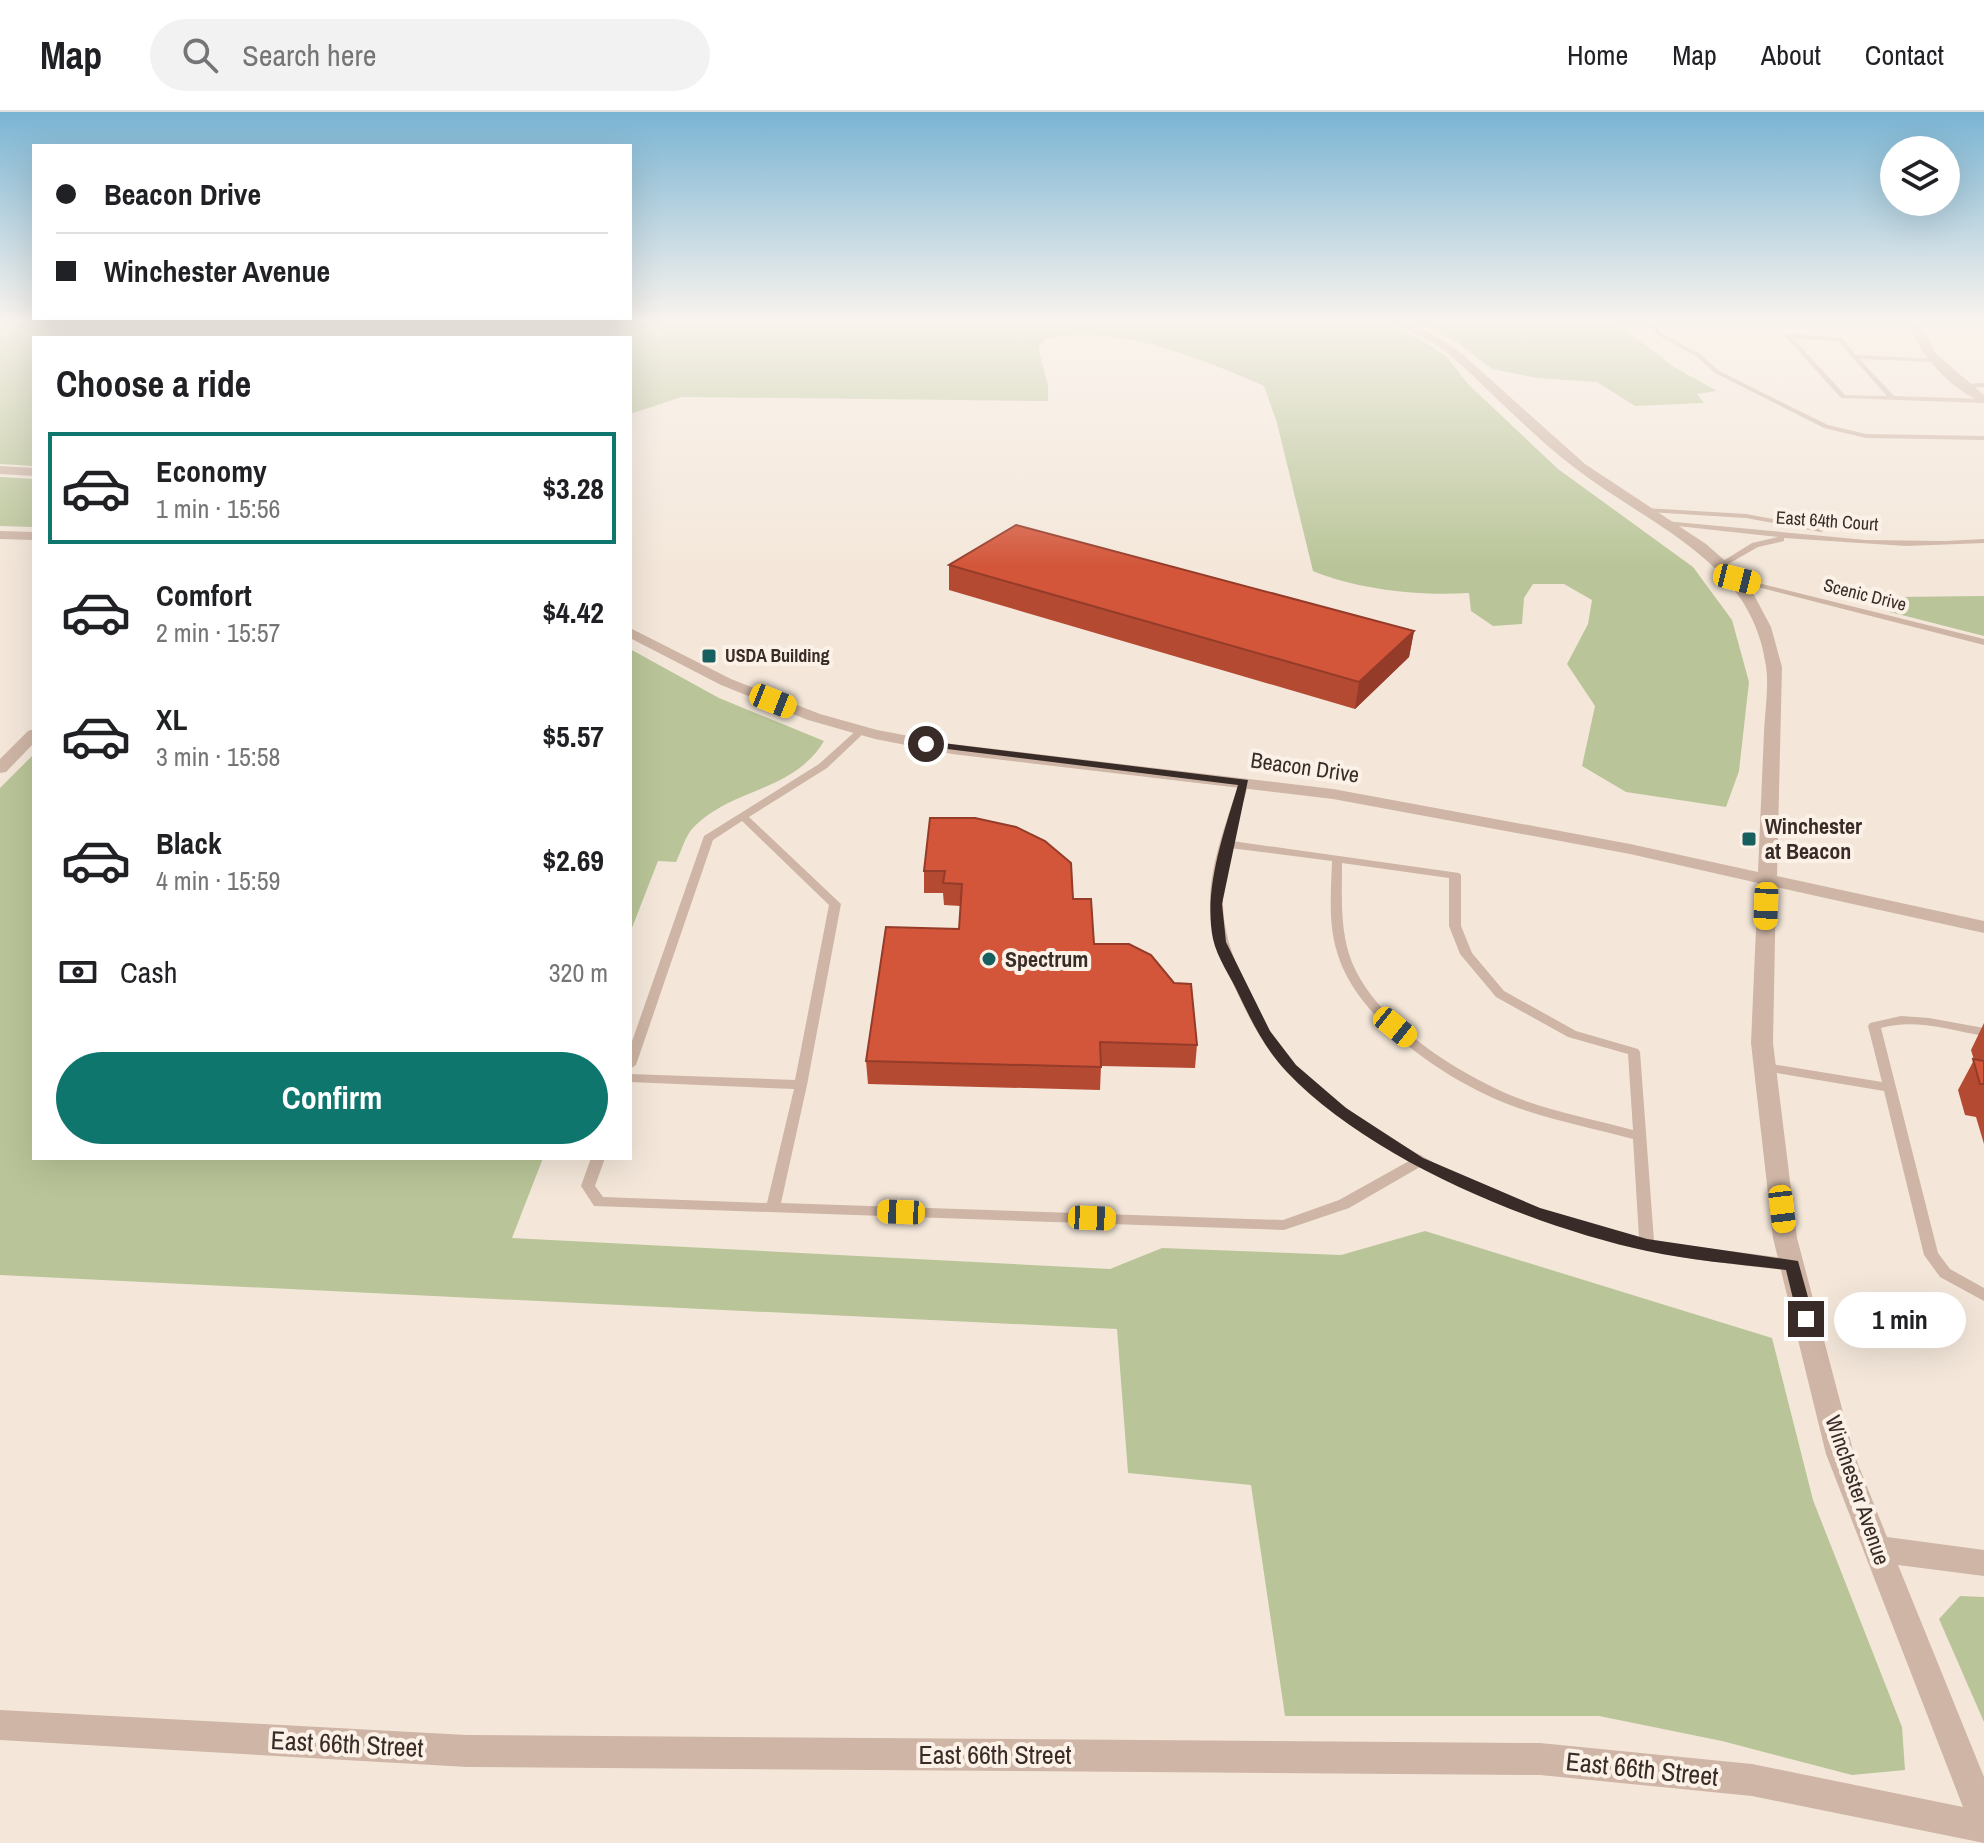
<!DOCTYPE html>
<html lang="en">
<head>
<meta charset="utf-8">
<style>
  body { margin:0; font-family:"Archivo Narrow",sans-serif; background:#f2f2f2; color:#202124; height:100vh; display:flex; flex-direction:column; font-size:30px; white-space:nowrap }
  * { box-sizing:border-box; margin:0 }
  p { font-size:26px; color:#757577 }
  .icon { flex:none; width:44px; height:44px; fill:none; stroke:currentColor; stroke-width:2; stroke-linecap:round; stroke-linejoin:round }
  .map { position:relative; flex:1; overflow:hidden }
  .sheet { position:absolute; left:32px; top:224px; width:600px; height:824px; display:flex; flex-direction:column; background:#fff; border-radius:0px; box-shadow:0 8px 32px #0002 }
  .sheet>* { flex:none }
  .guide { position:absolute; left:32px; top:32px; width:600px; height:176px; border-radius:0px; box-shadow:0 8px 32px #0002; display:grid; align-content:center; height:176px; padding:0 24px; background:#fff }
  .fabs { position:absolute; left:1880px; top:24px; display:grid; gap:16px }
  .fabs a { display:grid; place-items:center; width:80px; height:80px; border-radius:50%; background:#fff; box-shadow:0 8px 32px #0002; font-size:40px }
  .end { position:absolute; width:36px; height:36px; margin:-18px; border:10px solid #392b27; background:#fff; box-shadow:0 0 0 4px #fff }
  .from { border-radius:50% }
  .bubble { position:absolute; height:56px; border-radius:28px; background:#fff; box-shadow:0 8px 32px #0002; font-size:26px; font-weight:700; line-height:56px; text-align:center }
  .car { position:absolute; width:24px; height:48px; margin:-24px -12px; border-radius:10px; box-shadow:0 0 6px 2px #0007; background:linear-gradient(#f5c518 24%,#345 0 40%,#f5c518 0 76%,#345 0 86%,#f5c518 0) }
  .guide b { display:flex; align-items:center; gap:28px; height:76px; font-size:30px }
  .guide b+b { border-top:2px solid #e0e0e0 }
  .guide i { width:20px; height:20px; background:#202124 }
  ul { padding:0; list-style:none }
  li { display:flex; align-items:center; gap:24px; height:112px; margin:0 16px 12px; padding:0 8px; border:4px solid transparent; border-radius:0px }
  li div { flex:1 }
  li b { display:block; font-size:30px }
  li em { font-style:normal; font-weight:700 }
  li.active { border-color:#0f766e }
  li>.icon { width:72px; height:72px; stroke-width:1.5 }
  h2 { padding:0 24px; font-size:36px; line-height:96px }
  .pay { display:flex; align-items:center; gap:20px; height:88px; padding:0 24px; font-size:30px }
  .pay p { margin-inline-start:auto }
  .button { display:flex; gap:16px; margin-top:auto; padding:16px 24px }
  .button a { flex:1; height:92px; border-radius:48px; background:#0f766e; color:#fff; font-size:32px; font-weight:700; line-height:92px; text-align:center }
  header { display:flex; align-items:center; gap:48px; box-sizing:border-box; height:112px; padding:0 40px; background:#fff; border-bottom:2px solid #e0e0e0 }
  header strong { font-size:38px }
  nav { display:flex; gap:44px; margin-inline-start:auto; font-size:28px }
  .search { width:560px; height:72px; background:#f2f2f2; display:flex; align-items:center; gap:20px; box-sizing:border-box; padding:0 28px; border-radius:44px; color:#757577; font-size:30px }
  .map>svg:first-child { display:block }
  .green { fill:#b9c598 }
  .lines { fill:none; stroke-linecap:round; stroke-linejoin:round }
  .lane { fill:#ceb5a5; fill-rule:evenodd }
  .street { fill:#ceb5a5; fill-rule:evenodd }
  .wall { fill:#b54a32 }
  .shaded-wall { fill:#943c29 }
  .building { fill:#d3563a; stroke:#943c29; stroke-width:2 }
  .route { fill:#392b27 }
  .poi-dot { fill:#185f5f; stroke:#fbf1e7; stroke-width:3 }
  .labels { text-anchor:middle; stroke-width:8; stroke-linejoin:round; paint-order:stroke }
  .far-street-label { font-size:18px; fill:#392b27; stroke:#fbf1e7 }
  .far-poi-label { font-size:18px; font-weight:bold; fill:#392b27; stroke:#fbf1e7; text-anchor:start }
  .street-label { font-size:22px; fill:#392b27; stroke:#fbf1e7 }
  .poi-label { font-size:22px; font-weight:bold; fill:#392b27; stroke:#fbf1e7; text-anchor:start }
  .near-street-label { font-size:26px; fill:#392b27; stroke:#fbf1e7 }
</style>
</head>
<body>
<header>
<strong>Map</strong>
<div class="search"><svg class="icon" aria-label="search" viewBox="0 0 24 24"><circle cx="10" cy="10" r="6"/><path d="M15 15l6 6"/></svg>Search here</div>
<nav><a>Home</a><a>Map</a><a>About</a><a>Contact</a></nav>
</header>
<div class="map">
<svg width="1984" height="1731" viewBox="0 0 1984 1731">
  <rect width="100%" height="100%" fill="#f4e7da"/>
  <!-- green -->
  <g class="green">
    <path d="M0,211H1383L1418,226L1447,245L1468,272L1558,357L1693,455L1732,508L1749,570L1739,659L1726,695L1626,680L1582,654L1595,594L1567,552L1588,512L1592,488L1564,472H1533L1524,486L1522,512L1493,514L1471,499L1469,481C1421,484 1358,478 1313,459L1277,311L1264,274C1198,245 1118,212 1045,227L1038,236L1048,273V289L682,285L630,302V226H34V354L0,352Z"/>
    <polygon points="1419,211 1616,211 1674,255 1717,279 1697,282 1704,291 1635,294 1597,270 1537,266 1492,257 1458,231"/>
    <polygon points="0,365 34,367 34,415 0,414"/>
    <polygon points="1984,484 1984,524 1890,500 1894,485"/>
    <path d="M630,537L719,586L824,629C793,681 731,675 692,717C685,725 681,740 676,750L658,749L630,821Z"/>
    <polygon points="34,642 34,1046 543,1046 512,1126 1110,1157 1162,1136 1341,1143 1425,1119 1772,1226 1813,1388 1902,1615 1905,1658 1852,1663 1722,1629 1599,1604 1285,1604 1251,1373 1128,1361 1117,1217 0,1163 0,676"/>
    <polygon points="1960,1484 1984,1485 1984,1610 1939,1507"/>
  </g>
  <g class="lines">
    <!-- lane -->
    <g class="lane">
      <polygon points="1645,211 1652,211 1663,222 1700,242 1719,259 1828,313 1866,322 1984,324 1984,328 1866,326 1824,316 1715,261 1696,244 1659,224"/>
      <path d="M1788,222L1842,226L1856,243L1939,247V249L1937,250L1859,247L1894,284L1984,287V291L1841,286L1786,225ZM1793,226L1838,229L1887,284L1845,283Z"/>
      <polygon points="1984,271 1984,275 1964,276 1961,274 1964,272"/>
      <polygon points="1645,396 1746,402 1821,416 1825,418 1821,420 1746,406 1648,400 1645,400"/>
      <polygon points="1665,409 1866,428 1945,429 1984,427 1984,431 1906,434 1784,426 1784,429 1758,435 1723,455 1720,455 1720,451 1752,431 1778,425 1668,413 1665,413"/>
      <polygon points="1734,465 1984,527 1984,533 1734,469"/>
      <path d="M862,615L867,618L865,620L827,656L749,705L841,792L807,973L781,1091L1283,1108L1339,1088L1409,1049C1363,1023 1307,988 1274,945C1258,924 1246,900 1235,876C1223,851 1211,823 1210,795C1209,752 1227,710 1239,670L1244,667L1249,670L1232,729L1459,761L1461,763V814L1472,841L1504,879L1576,919L1638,937L1640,940L1654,1129L1792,1147L1797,1149L1799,1153L1797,1157L1792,1159C1743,1153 1693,1149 1645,1138C1567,1120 1492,1092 1420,1055L1349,1096L1284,1118L594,1094L581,1074L591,1046H605L595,1074L603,1085L767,1091L794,977L630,970V962L795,968L829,793L742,709L713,728L636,953L630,957V935L704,724L819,652L859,616ZM1230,736L1332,749C1331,780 1328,811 1337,840C1356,908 1447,969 1510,993C1550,1008 1592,1016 1633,1027L1639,1126C1537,1102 1437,1061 1352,1000C1331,984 1309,968 1291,949C1274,929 1262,905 1250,882C1223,827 1216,795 1230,736ZM1342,751L1449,766V814L1460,842L1496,885L1568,925L1628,942L1633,1018C1594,1007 1553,1000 1515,985C1456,961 1369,906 1349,842C1340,813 1342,781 1342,751Z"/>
      <path d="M1901,904L1929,906L1984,916V924C1951,918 1914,906 1881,916L1938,1141L1950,1157L1984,1176V1189L1940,1165L1924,1143L1884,979L1765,959L1759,955L1765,951L1882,970L1868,914L1870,911Z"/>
    </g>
    <!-- street -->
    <g class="street">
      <path d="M1393,211C1418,211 1442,227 1462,242L1585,352L1706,432L1731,454L1754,483L1771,515L1782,555L1777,764L1984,809V821L1776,775L1773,931L1797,1126L1854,1342L1887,1425L1984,1438V1464L1898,1453L1984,1665V1731L1752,1684L1540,1663L467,1655L0,1628V1598L467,1623L1540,1631L1752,1652L1963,1695L1826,1342L1773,1126L1751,931L1758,771L1630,742L1333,687L952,642L875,627L808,608L721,573L630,526V516L731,567L820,602L877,618L952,632L1333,677L1630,732L1758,760C1760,713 1762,667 1764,620C1765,599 1769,575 1766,554C1752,448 1649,414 1575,356C1532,323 1494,283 1454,246L1435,232Z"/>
      <path d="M1909,211H1919L1936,242L1984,283V291C1952,278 1919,244 1909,211Z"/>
      <polygon points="0,354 34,356 34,364 0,362"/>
      <polygon points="0,419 34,420 34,428 0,427"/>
      <polygon points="34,617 34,631 6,660 0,661 0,647 28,619"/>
    </g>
  </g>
  <!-- wall -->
  <g class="wall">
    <polygon points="949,453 1414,519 1409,545 1355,597 949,478"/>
    <polygon points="930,706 1073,787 1094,832 1197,933 1195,956 1101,954 1100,978 868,972 866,949 959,817 961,794 944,793 943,781 924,781 924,759"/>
    <polygon points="1984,911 1984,1032 1976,1005 1965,1003 1958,978 1974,948 1971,938"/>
  </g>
  <!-- shaded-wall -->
  <polygon class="shaded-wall" points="1414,519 1409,545 1355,597 1359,570"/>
  <!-- building -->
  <g class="building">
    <polygon points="1016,413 1414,519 1359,570 949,453"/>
    <polygon points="930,706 975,706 1016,715 1045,729 1071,751 1073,787 1091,787 1094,832 1129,832 1151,843 1174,871 1191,872 1197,933 1100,930 1101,955 866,949 886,815 959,817 962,772 943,771 945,759 924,759"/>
    <polygon points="1973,947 1984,949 1984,972 1980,972"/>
  </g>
  <!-- sky -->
  <linearGradient id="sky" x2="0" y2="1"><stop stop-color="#7ab4d3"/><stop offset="0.46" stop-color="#faf4ee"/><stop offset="1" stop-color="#faf4ee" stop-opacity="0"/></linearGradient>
  <rect width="1984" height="454" fill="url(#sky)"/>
  <!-- route -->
  <path class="route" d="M926,629L1248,668L1222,792L1226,830L1270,919L1296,953L1346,996L1423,1046L1540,1096L1647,1127L1798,1149L1814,1207L1812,1212H1800L1798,1207L1786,1158C1740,1152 1692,1149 1647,1139C1531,1114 1369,1047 1287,960C1265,937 1252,910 1239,883C1231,865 1217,846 1213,827C1203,777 1224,721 1238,673L923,634V630Z"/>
  <!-- markers -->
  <g class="poi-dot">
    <rect x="701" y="536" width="16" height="16" rx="4"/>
    <rect x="1741" y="719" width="16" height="16" rx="4"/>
    <circle cx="989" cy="847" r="8"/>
  </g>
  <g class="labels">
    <!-- far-street labels -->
    <g class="far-street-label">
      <text transform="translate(1827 409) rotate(4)" y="6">East 64th Court</text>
      <text transform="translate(1865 483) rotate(14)" y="6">Scenic Drive</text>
    </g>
    <!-- far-poi labels -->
    <g class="far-poi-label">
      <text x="725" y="550">USDA Building</text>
    </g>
    <!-- street labels -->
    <g class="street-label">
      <text transform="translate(1305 655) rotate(8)" y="8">Beacon Drive</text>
      <text transform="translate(1858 1378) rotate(71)" y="8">Winchester Avenue</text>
    </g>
    <!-- poi labels -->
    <g class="poi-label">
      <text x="1765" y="722">Winchester<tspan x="1765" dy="25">at Beacon</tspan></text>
      <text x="1005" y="855">Spectrum</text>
    </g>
    <!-- near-street labels -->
    <g class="near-street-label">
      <text transform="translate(347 1632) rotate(3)" y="9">East 66th Street</text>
      <text x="995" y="1652">East 66th Street</text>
      <text transform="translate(1642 1657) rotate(6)" y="9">East 66th Street</text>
    </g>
  </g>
</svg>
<div class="fabs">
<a><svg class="icon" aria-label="layers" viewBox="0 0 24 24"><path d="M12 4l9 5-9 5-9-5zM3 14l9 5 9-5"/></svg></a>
</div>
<i class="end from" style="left:926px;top:632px"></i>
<i class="end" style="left:1806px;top:1207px"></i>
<div class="bubble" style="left:1834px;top:1180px;width:132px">1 min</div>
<i class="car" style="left:1737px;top:467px;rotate:104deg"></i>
<i class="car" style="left:773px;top:589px;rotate:112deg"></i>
<i class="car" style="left:1766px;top:794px;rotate:182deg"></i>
<i class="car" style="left:1395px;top:915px;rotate:129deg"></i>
<i class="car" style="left:1782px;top:1097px;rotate:173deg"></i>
<i class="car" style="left:901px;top:1100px;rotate:272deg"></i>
<i class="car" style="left:1092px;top:1106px;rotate:92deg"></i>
<div class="guide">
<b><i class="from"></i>Beacon Drive</b>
<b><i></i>Winchester Avenue</b>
</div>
<section class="sheet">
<h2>Choose a ride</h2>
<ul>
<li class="active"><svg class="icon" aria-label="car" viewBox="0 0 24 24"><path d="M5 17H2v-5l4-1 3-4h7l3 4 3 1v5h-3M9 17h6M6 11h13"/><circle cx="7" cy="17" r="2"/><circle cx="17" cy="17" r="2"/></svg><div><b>Economy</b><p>1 min · 15:56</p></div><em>$3.28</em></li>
<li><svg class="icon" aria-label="car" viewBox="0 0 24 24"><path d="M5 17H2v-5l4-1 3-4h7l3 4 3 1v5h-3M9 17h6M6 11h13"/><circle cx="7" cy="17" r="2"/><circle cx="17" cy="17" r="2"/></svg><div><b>Comfort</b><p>2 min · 15:57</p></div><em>$4.42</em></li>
<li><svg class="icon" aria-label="car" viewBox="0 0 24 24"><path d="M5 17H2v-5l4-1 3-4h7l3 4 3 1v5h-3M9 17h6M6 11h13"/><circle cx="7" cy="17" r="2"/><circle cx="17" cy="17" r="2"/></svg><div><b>XL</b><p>3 min · 15:58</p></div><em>$5.57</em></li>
<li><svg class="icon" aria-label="car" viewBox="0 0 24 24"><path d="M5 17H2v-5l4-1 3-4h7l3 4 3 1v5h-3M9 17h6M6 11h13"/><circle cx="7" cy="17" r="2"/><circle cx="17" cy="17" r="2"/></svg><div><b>Black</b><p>4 min · 15:59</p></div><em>$2.69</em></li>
</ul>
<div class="pay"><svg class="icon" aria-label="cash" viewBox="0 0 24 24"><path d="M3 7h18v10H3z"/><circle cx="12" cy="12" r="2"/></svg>Cash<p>320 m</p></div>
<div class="button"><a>Confirm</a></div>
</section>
</div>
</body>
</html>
